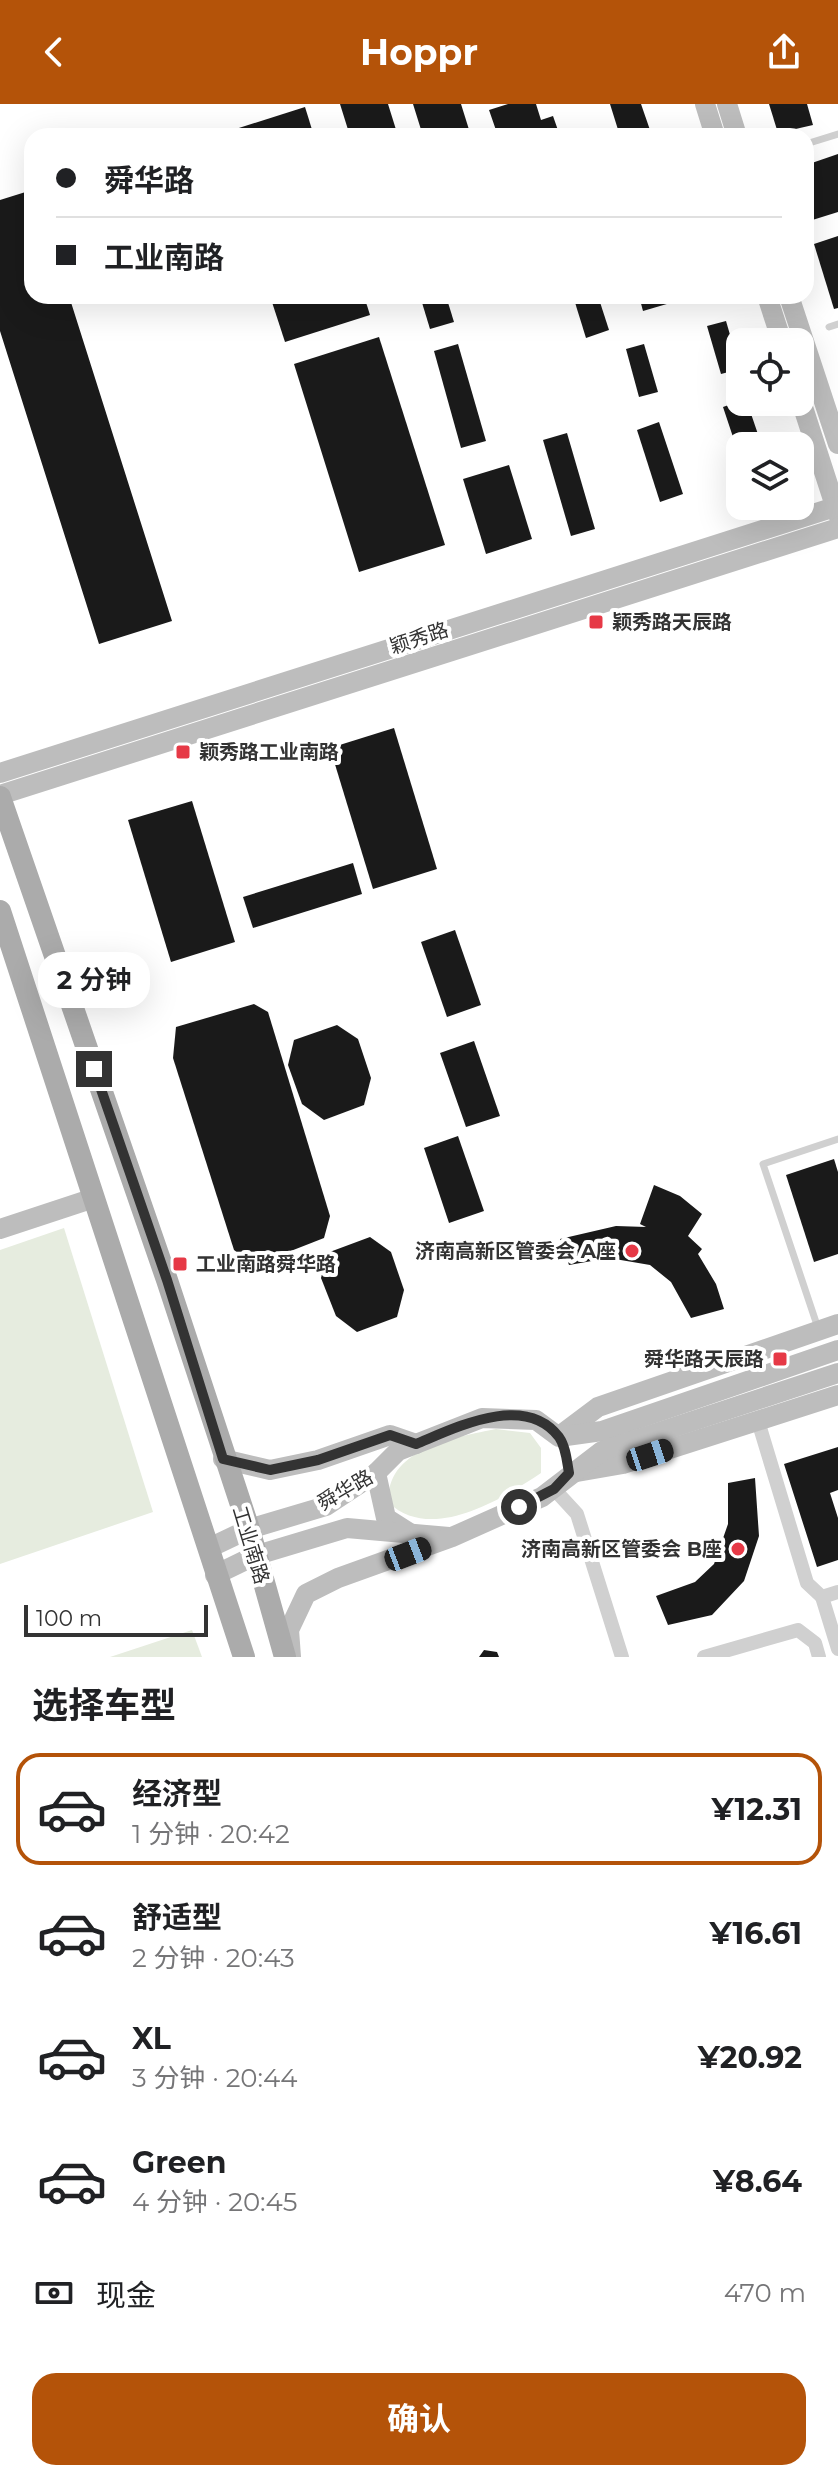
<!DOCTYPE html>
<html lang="zh">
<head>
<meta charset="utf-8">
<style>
  body { margin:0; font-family:Montserrat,"Noto Sans SC",sans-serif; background:#f2f2f2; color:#202124; height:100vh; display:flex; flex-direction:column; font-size:30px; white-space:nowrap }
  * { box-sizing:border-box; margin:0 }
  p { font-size:26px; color:#757577 }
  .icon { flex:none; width:44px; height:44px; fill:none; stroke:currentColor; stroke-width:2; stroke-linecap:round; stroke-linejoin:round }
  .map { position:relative; height:1553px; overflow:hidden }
  .drawer { display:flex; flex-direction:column; background:#fff; flex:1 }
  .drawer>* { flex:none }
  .banner { position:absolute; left:24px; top:24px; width:790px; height:176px; border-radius:24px; box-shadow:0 8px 32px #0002; display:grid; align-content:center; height:176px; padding:0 32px; background:#fff }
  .fabs { position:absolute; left:726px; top:224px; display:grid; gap:16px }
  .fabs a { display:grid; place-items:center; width:88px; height:88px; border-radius:16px; background:#fff; box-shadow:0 8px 32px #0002; font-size:40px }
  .scale { position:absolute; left:24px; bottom:20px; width:184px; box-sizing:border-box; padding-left:8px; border:4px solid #333; border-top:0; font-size:22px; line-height:28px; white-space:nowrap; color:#333; -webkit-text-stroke:6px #fff; paint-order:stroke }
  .end { position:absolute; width:36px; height:36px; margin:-18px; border:10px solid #333; background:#fff; box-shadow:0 0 0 4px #fff }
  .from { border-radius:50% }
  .bubble { position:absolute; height:56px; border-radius:24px; background:#fff; box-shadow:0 8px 32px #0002; font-size:26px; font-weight:700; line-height:56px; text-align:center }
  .car { position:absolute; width:24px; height:48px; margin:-24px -12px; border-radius:10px; box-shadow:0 0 6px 2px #0007; background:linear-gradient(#222 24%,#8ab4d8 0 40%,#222 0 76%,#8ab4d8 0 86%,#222 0) }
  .banner b { display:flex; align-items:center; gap:28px; height:76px; font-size:30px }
  .banner b+b { border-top:2px solid #e0e0e0 }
  .banner i { width:20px; height:20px; background:#202124 }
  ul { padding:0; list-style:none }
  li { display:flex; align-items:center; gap:24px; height:112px; margin:0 16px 12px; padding:0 16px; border:4px solid transparent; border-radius:24px }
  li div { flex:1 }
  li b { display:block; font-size:30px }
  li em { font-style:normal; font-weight:700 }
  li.selected { border-color:#b45309 }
  li>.icon { width:72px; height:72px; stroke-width:1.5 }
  h2 { padding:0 32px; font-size:36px; line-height:96px }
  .pay { display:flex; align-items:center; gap:20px; height:88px; padding:0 32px; font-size:30px }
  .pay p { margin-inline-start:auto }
  .primary-button { display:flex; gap:16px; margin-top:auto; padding:16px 32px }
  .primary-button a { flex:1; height:92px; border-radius:24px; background:#b45309; color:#fff; font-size:32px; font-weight:700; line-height:92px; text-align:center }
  header { display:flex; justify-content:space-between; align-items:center; height:104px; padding:0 32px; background:#b45309; color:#fff; font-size:36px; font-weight:700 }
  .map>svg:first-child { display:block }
  .green { fill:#e6ecdf }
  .building { fill:#1a1a1a }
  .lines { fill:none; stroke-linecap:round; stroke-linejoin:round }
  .lane { stroke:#d0d0d0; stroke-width:7 }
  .street { stroke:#d0d0d0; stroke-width:14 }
  .secondary { stroke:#bdbdbd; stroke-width:20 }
  .primary { stroke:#ababab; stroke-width:22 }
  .route { stroke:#333; stroke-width:10 }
  .poi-dot { fill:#e63946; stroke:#fff; stroke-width:3 }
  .labels { text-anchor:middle; stroke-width:8; stroke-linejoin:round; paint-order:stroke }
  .poi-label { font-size:20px; font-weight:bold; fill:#333; stroke:#fff; text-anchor:start }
  .street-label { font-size:20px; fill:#333; stroke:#fff }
</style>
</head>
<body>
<header><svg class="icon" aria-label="back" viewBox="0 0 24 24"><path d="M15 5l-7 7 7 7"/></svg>Hoppr<svg class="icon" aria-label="share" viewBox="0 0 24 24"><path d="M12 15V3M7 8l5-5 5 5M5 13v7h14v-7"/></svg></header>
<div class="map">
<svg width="838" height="1553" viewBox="0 0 838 1553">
  <rect width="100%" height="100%" fill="#fff"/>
  <!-- green -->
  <g class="green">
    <polygon points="64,1124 153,1408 0,1460 0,1146"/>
    <path d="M496,1325L530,1329L541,1344V1369C502,1395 432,1439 389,1399C384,1345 456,1333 496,1325Z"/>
    <polygon points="192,1526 202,1553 110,1553"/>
  </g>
  <!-- building -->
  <g class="building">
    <polygon points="340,0 388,0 398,32 350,32"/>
    <polygon points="413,0 461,0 471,32 423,32"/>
    <polygon points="508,0 536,0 541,16 553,12 560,32 498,32 489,6"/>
    <polygon points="610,0 641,0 650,26 620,32"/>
    <polygon points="769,0 807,0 813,21 778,29"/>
    <polygon points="305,3 314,32 217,32 217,31"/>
    <polygon points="838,50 838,108 806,118 806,61"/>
    <polygon points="32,86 32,192 69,192 172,517 99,540 0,227 0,96"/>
    <polygon points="838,132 838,204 834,205 814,140"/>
    <polygon points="270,192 364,192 370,211 285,238"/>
    <polygon points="420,192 446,192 454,218 430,225"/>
    <polygon points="573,192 598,192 609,226 586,234"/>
    <polygon points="639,192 676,192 677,197 643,207"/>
    <polygon points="726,217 740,265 721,270 707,222"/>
    <polygon points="379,233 445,441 359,468 294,260"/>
    <polygon points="458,240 486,337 461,344 434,247"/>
    <polygon points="644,240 658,288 639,293 626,245"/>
    <polygon points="740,297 747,298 762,342 740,342 739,351 723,303"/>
    <polygon points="659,318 683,390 660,398 637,326"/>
    <polygon points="567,329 595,425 571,432 543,336"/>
    <polygon points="509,361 532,435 486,450 463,375"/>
    <polygon points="394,624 437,765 373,785 330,644"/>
    <polygon points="192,697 235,838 171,858 128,716"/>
    <polygon points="353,759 362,790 253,824 243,793"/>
    <polygon points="455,826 481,901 447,913 421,838"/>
    <polygon points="254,900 268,908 330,1112 324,1134 255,1161 234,1146 173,954 176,923"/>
    <polygon points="337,921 358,935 371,974 364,1001 324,1016 302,1000 288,961 294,936"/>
    <polygon points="474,937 500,1012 466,1023 440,949"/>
    <polygon points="458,1032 484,1107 449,1119 424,1044"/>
    <polygon points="834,1055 838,1068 838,1150 814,1158 786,1071"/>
    <polygon points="654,1081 680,1092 702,1110 688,1132 702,1145 698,1150 716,1180 724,1205 691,1214 671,1178 650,1161 609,1154 569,1161 560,1135 616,1122 646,1123 640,1120"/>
    <polygon points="370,1133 391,1148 404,1186 397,1213 357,1228 336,1212 321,1174 327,1149"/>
    <polygon points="838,1343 838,1386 830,1389 838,1414 838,1456 817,1463 784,1360"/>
    <polygon points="755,1374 759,1432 744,1477 712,1511 668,1521 656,1492 695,1478 714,1460 728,1420 728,1379"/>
    <polygon points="484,1546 497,1548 499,1553 479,1553"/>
  </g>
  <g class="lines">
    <!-- lane -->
    <g class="lane">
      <polyline points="806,40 838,30"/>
      <polyline points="829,223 838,220"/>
      <polyline points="818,1224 763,1060 838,1035"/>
    </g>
    <!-- street -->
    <g class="street">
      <polyline points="758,1317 807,1479 822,1493"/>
      <polyline points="554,1385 577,1410 622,1553"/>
      <polyline points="838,1488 822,1493 838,1545"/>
      <polyline points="704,1553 798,1526 815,1539 819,1553"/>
    </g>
    <!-- secondary -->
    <g class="secondary">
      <polyline points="705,0 715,32"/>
      <polyline points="727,0 737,32"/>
      <polyline points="767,192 782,238"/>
      <polyline points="789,192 838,340"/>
      <polyline points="800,294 838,411"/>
      <polyline points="0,669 838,402"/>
      <polyline points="0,691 838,424"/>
      <polyline points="0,1125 94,1094"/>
      <polyline points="562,1330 598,1303 838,1220"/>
      <polyline points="223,1355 270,1366 318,1356 390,1331 416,1340"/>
      <polyline points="577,1368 623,1360 838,1291"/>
      <polyline points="376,1369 386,1414 408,1428"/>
      <polyline points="209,1444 249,1425 326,1402 376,1369 398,1347 482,1314 536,1316 559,1333 602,1327 838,1246"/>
      <polyline points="215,1471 254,1452 347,1424 449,1433"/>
      <polyline points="291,1553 289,1526 306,1490 338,1474 452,1433 542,1393 602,1347 838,1269"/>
    </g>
    <!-- primary -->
    <g class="primary">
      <polyline points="0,693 167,1176 249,1425 285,1553"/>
      <polyline points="0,807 244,1553"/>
    </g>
  </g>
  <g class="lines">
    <!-- route -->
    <path class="route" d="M94,965L167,1176L223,1355L270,1366L318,1356L390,1331L416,1340C455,1324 525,1288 559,1333C566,1343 567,1358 569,1369L554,1385L519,1403"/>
  </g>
  <!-- markers -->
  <g class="poi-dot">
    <rect x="588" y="510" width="16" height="16" rx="4"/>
    <rect x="175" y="640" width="16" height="16" rx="4"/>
    <circle cx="632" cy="1147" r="8"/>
    <rect x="172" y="1152" width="16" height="16" rx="4"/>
    <rect x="772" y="1247" width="16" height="16" rx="4"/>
    <circle cx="738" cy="1445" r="8"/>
  </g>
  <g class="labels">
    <!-- poi labels -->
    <g class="poi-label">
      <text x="612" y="525">颖秀路天辰路</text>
      <text x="199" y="655">颖秀路工业南路</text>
      <text x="616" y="1154" text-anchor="end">济南高新区管委会 A座</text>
      <text x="196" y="1167">工业南路舜华路</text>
      <text x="764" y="1262" text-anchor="end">舜华路天辰路</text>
      <text x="722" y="1452" text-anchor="end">济南高新区管委会 B座</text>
    </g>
    <!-- street labels -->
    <g class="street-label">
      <text transform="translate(419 534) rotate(-18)" y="7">颖秀路</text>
      <text transform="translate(345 1386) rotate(-30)" y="7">舜华路</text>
      <text transform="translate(251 1441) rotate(73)" y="7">工业南路</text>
    </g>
  </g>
</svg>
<div class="fabs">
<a><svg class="icon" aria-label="locate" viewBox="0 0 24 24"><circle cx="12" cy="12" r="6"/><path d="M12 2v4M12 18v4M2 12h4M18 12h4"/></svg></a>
<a><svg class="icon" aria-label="layers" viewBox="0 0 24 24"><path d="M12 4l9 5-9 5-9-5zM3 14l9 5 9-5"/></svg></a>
</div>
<div class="scale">100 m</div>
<i class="end from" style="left:519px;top:1403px"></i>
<i class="end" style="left:94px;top:965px"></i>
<div class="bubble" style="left:38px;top:848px;width:112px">2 分钟</div>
<i class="car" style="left:650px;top:1351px;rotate:72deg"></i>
<i class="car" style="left:408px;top:1450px;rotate:69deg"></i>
<div class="banner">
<b><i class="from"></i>舜华路</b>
<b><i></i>工业南路</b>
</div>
</div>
<section class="drawer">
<h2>选择车型</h2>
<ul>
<li class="selected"><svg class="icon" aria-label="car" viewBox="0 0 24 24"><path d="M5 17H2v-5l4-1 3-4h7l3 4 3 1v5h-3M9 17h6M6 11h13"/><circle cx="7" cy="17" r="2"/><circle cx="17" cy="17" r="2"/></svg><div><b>经济型</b><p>1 分钟 · 20:42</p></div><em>¥12.31</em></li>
<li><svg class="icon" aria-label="car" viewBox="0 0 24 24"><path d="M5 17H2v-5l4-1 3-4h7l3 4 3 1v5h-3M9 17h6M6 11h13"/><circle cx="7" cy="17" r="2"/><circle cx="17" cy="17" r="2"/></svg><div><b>舒适型</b><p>2 分钟 · 20:43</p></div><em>¥16.61</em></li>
<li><svg class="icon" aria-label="car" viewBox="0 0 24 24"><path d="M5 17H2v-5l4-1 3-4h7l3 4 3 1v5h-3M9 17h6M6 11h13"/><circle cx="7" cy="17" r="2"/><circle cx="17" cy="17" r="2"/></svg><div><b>XL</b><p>3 分钟 · 20:44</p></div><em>¥20.92</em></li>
<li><svg class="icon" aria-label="car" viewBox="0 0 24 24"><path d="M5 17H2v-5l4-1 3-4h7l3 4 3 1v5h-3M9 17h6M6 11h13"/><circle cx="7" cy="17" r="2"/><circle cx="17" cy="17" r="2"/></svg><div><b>Green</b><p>4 分钟 · 20:45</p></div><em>¥8.64</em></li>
</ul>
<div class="pay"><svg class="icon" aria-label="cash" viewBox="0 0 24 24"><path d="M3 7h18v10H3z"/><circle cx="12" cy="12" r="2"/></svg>现金<p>470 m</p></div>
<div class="primary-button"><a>确认</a></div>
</section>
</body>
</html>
